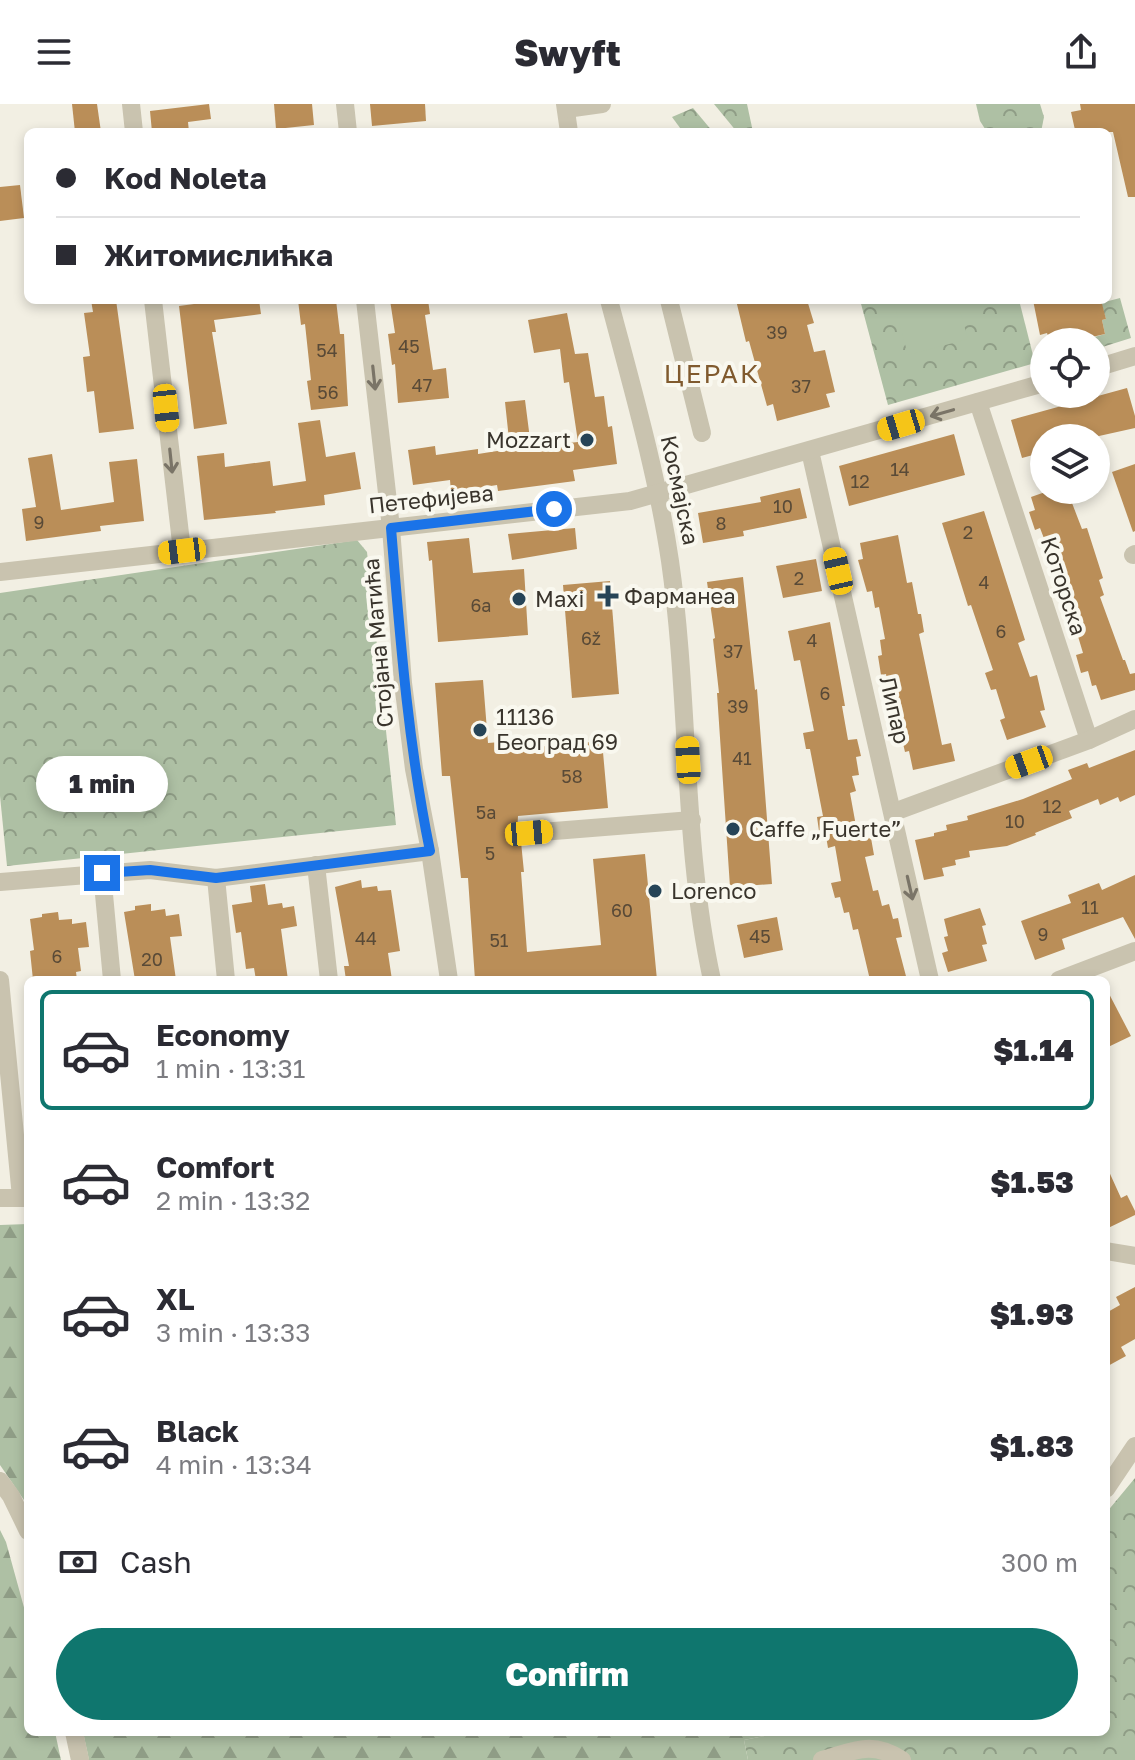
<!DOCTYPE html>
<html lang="en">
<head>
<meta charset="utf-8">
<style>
  body { margin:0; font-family:"Golos Text",sans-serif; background:#f2f2f3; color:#2b2b33; height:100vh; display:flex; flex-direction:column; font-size:30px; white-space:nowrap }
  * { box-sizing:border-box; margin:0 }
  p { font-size:26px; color:#7c7c81 }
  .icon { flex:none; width:44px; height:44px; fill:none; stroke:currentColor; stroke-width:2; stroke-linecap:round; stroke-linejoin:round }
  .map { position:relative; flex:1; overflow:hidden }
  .drawer { position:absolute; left:24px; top:872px; width:1086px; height:760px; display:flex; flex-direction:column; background:#fff; border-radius:12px; box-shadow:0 4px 12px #0003 }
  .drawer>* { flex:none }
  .guide { position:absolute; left:24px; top:24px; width:1088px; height:176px; border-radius:12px; box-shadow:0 4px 12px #0003; display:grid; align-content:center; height:176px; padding:0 32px; background:#fff }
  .fabs { position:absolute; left:1030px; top:224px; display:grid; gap:16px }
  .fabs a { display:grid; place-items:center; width:80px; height:80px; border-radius:50%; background:#fff; box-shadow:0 4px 12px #0003; font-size:40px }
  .end { position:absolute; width:36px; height:36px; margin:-18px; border:10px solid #1a73e8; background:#fff; box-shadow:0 0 0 4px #fff }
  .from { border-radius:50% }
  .bubble { position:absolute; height:56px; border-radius:28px; background:#fff; box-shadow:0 4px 12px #0003; font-size:26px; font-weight:800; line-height:56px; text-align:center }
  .car { position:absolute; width:24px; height:48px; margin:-24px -12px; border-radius:10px; box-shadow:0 0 6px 2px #0007; background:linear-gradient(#f5c518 24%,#345 0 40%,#f5c518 0 76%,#345 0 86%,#f5c518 0) }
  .guide b { display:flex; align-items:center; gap:28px; height:76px; font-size:30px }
  .guide b+b { border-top:2px solid #e1e1e2 }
  .guide i { width:20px; height:20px; background:#2b2b33 }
  ul { padding:14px 0 0; list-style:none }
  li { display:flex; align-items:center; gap:24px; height:120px; margin:0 16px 12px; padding:0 16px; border:4px solid transparent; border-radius:12px }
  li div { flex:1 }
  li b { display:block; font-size:30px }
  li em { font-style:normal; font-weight:800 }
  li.current { border-color:#0f766e }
  li>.icon { width:72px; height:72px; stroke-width:1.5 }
  .pay { display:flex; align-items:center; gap:20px; height:88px; padding:0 32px; font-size:30px }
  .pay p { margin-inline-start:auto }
  .primary-button { display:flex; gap:16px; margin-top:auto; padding:16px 32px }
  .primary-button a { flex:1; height:92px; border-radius:48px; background:#0f766e; color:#fff; font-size:32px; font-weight:800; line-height:92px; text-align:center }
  header { display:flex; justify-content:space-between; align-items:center; height:104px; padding:0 32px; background:#fff; font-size:36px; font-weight:800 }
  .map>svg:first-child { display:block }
  .forest { fill:url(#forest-firs) }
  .park { fill:url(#park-crowns) }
  .garden { fill:#aec0a4 }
  .building { fill:#ba8e58 }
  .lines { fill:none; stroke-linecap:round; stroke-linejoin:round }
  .minor { stroke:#c9c3af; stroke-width:18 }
  .oneway { stroke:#7a7467 }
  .route { stroke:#1a73e8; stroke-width:10 }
  .poi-dot { fill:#264457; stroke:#f9f8ef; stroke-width:3 }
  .labels { text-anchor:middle; stroke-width:8; stroke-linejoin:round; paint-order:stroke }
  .number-label { font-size:18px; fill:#594a37 }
  .poi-label { font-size:22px; fill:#39342c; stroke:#f9f8ef; text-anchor:start }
  .street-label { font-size:22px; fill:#39342c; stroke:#f9f8ef }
  .quarter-label { font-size:26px; letter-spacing:2px; fill:#805a2e; stroke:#f9f8ef }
</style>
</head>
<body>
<header><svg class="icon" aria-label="menu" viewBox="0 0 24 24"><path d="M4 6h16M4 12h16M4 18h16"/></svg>Swyft<svg class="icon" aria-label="share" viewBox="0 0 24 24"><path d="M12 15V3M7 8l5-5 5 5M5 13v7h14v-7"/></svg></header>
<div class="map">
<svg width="1135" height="1656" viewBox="0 0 1135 1656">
  <defs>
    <pattern id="forest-firs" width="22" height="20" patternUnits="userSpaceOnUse" patternTransform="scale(2)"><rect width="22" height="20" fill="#aec0a4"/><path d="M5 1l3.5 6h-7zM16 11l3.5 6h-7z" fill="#8f9d86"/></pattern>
    <pattern id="park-crowns" width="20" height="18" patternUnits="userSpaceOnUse" patternTransform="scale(2)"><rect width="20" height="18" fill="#aec0a4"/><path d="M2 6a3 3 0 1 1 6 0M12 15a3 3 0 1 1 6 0" fill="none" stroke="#8f9d86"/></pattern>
  </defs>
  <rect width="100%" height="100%" fill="#f2efe3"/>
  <!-- forest -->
  <g class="forest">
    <polygon points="28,1120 28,1402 0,1361 0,1121"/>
    <polygon points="0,1426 6,1438 28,1518 28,1628 55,1628 61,1656 0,1656"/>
    <polygon points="83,1628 784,1628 744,1636 748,1656 89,1656"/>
  </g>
  <!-- park -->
  <g class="park">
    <polygon points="714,0 747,0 753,28 737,28"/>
    <polygon points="976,0 1040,0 1044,13 1041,28 987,28 980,17"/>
    <polygon points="693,4 713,28 683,28 672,13"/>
    <polygon points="1120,194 1131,234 1096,245 1096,238 1070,238 1080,224 1084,236 1105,230 1102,216 1106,215 1101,199"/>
    <polygon points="860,196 1019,196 1035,259 888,301"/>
    <polygon points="357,436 367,448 396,721 7,762 0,692 0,489"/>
    <polygon points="1135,1374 1135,1656 748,1656 744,1636 785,1628 1106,1628 1106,1409"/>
  </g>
  <!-- garden -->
  <polygon class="garden" points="893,196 957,196 968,235 908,251"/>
  <!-- building -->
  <g class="building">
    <polygon points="72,0 97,0 101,28 75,28"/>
    <polygon points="209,0 211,15 188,18 189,28 152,28 150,7"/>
    <polygon points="274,0 312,0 314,21 276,25"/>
    <polygon points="370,0 425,0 426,17 372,22"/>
    <polygon points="1080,0 1135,0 1135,93 1128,93 1113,28 1084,28 1084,24 1075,26 1071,8 1081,6"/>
    <polygon points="20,81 24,114 0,117 0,83"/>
    <polygon points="91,196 116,196 134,325 99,329 94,287 87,288 83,253 90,252 84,209 93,208"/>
    <polygon points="224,196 259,196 261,210 214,216 216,228 212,228 227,320 194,325 179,202"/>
    <polygon points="298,196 336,196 340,230 344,230 348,302 311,306 307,277 311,276 305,220 301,221"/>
    <polygon points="390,196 428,196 430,210 425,211 433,266 446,264 449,294 398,299 395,260 392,261 388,230 395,229"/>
    <polygon points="736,196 807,196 814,219 807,221 814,248 825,246 835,288 826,290 830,303 777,317 773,300 767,302 749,237 746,238"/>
    <polygon points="1033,196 1101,196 1106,215 1102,216 1105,230 1070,238 1050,238 1047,229 1040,231"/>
    <polygon points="567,209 575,250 588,249 595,293 604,292 608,323 612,322 617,360 573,366 575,377 498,387 497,381 451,388 450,376 413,381 408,346 435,342 436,351 478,345 478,350 510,345 505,298 525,296 531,343 578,338 569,278 564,279 560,245 534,249 528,216"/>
    <polygon points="1127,284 1135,312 1135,324 1090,334 1044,334 1044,348 1022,354 1011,316"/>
    <polygon points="320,316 326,353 355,348 361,385 324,391 325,401 275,407 276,409 204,416 197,352 224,349 225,363 270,357 273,382 306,377 298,319"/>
    <polygon points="954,330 965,371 849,402 839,362"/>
    <polygon points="52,350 61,406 114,398 109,358 137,355 144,417 100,422 101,427 26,437 22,405 36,403 28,354"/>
    <polygon points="1135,360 1135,427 1133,428 1112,368"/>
    <polygon points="800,384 807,414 743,427 744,432 703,439 698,409 761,398 760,393"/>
    <polygon points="1051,386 1067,386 1082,425 1087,424 1103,474 1099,476 1104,491 1100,493 1123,556 1125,556 1130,570 1135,569 1135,586 1101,596 1096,581 1092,582 1088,567 1081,569 1076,551 1083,549 1074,519 1068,521 1062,503 1068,501 1062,485 1068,483 1058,452 1053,454 1048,436 1045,437 1040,424 1035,426 1029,408 1035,406 1031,393"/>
    <polygon points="984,407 1025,536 1018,539 1030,573 1037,571 1045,606 1040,607 1046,623 1007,636 1000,616 1005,614 996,585 991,586 985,569 993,566 971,501 968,502 942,419"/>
    <polygon points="575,424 577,445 512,456 508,430"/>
    <polygon points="898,431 907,479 912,478 918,510 921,510 924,528 919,530 942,641 951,639 955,657 913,666 909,647 905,648 902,635 896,636 892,618 899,617 893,585 889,586 886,570 881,571 878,552 882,551 880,536 885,535 879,503 875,504 872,487 867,488 858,456 863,455 860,439"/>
    <polygon points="469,434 473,469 524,465 528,531 438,538 432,456 429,457 427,438"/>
    <polygon points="816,455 822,487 783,494 776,462"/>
    <polygon points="743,473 755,586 757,585 772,780 730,783 717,589 719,589 713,535 715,534 707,478"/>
    <polygon points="610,477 619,590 572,594 563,481"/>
    <polygon points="830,518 845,602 842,602 848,636 857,635 861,652 856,653 859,671 852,672 856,687 850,689 856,722 862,721 865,735 871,734 874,751 865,753 873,787 878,786 882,802 889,800 893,815 898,814 902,833 896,834 907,876 870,876 858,825 853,826 849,808 844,809 840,793 835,794 831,779 841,777 835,742 828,744 825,726 819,727 817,713 823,712 810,645 806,645 803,629 814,627 800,556 794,557 788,527"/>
    <polygon points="483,576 488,639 513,637 514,645 602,637 608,704 518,712 517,729 521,738 524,768 521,768 527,848 601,841 593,755 645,750 657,876 475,876 468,774 461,774 450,672 442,672 435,579"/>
    <polygon points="1135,646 1135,691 1120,698 1118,693 1100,701 1098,695 1069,707 1072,714 1035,729 1036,731 1007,742 969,747 970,753 955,756 956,761 942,764 944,772 924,776 915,736 934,732 934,729 947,726 946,721 968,716 967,712 1023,695 1072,675 1068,666 1087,659 1089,664"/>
    <polygon points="1135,771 1135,835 1123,813 1062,835 1065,845 1035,856 1021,817 1071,799 1068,791 1099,779 1102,786"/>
    <polygon points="361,776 362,784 377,782 378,787 391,786 400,847 388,849 392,876 346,876 344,862 349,862 335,783"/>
    <polygon points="265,780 268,801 282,799 283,804 294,802 297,822 281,825 288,876 256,876 254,864 246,865 241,828 236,829 232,801 252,798 250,782"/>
    <polygon points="151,800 151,807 165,805 166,812 179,810 182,832 170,833 176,876 135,876 124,808 135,806 135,802"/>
    <polygon points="980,804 986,821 982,822 987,840 982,841 987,857 948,868 942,849 948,847 944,833 948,832 944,815"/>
    <polygon points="58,808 59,816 72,815 72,820 86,818 89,843 78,844 81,867 76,868 77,876 33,876 30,847 34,846 30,815 42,813 42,810"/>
    <polygon points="777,813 783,846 744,854 737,821"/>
    <polygon points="1106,884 1131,932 1106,944"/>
    <polygon points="1106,1061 1121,1094 1127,1091 1135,1107 1135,1111 1106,1125"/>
    <polygon points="1135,1183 1135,1235 1121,1243 1126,1252 1106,1263 1106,1209 1120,1201 1116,1193"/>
  </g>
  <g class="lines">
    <!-- minor -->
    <g class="minor">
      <polyline points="131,0 134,28"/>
      <polyline points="345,0 348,28"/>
      <polyline points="565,0 569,28"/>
      <polyline points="566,5 602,0"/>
      <polyline points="153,196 182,447"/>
      <polyline points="365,196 391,424 403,579 414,665 430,747 449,876"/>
      <path d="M609,196C632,283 657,369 670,457C690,596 682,739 712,876"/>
      <polyline points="669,196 702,329"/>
      <polyline points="1096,264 1135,252"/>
      <polyline points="978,298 1089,636"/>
      <polyline points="810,347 930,876"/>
      <polyline points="1133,451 1135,450"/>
      <polyline points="0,468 630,397 1044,279"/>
      <polyline points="894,708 1089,636 1135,615"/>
      <polyline points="529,729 692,716"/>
      <polyline points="316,761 329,876"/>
      <polyline points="102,769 112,876"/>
      <polyline points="216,774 226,876"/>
      <polyline points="0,778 150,766 216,774 430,747"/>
      <polyline points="0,876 21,1093"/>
      <polyline points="1059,876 1135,847"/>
      <polyline points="0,1094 28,1094"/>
      <polyline points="1106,1147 1135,1152"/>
      <polyline points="0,1377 11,1392 28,1427"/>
      <polyline points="1106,1385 1135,1342"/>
      <polyline points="74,1628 80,1656"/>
      <path d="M822,1656C855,1647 871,1636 902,1656"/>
    </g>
  </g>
  <!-- one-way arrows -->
  <defs><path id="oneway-shaft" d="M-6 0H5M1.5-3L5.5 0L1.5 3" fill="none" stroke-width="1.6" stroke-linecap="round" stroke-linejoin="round" transform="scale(2)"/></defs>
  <g class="oneway">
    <use href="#oneway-shaft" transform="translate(374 274) rotate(84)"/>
    <use href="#oneway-shaft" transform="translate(942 309) rotate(164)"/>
    <use href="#oneway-shaft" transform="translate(171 357) rotate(84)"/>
    <use href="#oneway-shaft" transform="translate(910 784) rotate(77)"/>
  </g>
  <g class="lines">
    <!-- route -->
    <path class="route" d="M102,769L150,766L216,774L430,747C408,640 400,533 391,424L554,405"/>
  </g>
  <!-- markers -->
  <g class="poi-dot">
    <circle cx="587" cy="336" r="8"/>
    <path d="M604 480h8v8h8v8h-8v8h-8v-8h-8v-8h8z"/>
    <circle cx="519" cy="495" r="8"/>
    <circle cx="480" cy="626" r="8"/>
    <circle cx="733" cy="725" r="8"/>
    <circle cx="655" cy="787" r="8"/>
  </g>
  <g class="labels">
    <!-- number labels -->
    <g class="number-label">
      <text x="777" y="235">39</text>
      <text x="409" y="249">45</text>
      <text x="327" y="253">54</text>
      <text x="422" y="288">47</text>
      <text x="801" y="289">37</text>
      <text x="328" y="295">56</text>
      <text x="900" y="372">14</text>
      <text x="860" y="384">12</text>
      <text x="783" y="409">10</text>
      <text x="39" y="425">9</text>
      <text x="721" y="426">8</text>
      <text x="968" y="435">2</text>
      <text x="799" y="481">2</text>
      <text x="984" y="485">4</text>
      <text x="481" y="508">6a</text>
      <text x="1001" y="534">6</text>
      <text x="591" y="541">6ž</text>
      <text x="812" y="543">4</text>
      <text x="733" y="554">37</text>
      <text x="825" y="596">6</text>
      <text x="738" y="609">39</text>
      <text x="742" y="661">41</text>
      <text x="572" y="679">58</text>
      <text x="1052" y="709">12</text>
      <text x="486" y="715">5a</text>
      <text x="1015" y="724">10</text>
      <text x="490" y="756">5</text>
      <text x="1090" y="810">11</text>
      <text x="622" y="813">60</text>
      <text x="1043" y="837">9</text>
      <text x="760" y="839">45</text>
      <text x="366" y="841">44</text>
      <text x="499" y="843">51</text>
      <text x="57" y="859">6</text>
      <text x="152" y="862">20</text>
    </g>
    <!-- poi labels -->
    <g class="poi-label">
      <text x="571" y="344" text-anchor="end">Mozzart</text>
      <text x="624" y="500">Фарманеа</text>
      <text x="535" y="503">Maxi</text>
      <text x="496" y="621">11136<tspan x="496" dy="25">Београд 69</tspan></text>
      <text x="749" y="733">Caffe „Fuerte”</text>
      <text x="671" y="795">Lorenco</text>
    </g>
    <!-- street labels -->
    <g class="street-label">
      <text transform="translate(680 386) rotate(78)" y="8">Космајска</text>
      <text transform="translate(431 395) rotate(-6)" y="8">Петефијева</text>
      <text transform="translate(1064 482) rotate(72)" y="8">Которска</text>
      <text transform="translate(378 539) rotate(-95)" y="8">Стојана Матића</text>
      <text transform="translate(895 606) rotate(77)" y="8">Липар</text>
    </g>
    <!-- quarter labels -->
    <g class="quarter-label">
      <text x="712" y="279">ЦЕРАК</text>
    </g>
  </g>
</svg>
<div class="fabs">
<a><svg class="icon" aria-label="locate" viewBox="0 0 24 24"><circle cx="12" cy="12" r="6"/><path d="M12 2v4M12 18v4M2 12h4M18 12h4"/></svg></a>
<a><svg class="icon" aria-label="layers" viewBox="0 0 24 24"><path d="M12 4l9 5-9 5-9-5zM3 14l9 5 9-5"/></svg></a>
</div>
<i class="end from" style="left:554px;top:405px"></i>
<i class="end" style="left:102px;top:769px"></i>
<div class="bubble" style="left:36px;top:652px;width:132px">1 min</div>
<i class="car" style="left:166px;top:304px;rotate:174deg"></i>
<i class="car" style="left:901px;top:321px;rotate:253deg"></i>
<i class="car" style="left:182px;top:447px;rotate:263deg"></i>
<i class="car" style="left:838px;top:467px;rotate:347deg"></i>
<i class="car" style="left:688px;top:656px;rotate:357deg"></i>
<i class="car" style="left:1029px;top:658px;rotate:250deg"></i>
<i class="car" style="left:529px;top:729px;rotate:85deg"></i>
<div class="guide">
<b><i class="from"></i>Kod Noleta</b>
<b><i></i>Житомислићка</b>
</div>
<section class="drawer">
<ul>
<li class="current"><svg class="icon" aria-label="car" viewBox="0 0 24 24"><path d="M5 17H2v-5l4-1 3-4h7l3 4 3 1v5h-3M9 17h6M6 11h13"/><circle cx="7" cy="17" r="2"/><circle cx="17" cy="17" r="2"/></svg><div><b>Economy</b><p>1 min · 13:31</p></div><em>$1.14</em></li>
<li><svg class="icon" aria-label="car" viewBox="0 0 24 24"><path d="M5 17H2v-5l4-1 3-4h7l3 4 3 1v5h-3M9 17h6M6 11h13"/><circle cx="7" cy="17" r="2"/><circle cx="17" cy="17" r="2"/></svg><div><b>Comfort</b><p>2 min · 13:32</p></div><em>$1.53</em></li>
<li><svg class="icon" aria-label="car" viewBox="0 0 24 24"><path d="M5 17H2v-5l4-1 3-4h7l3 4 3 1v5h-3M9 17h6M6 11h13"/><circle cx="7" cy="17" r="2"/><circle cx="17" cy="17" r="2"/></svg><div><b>XL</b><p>3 min · 13:33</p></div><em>$1.93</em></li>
<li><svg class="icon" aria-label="car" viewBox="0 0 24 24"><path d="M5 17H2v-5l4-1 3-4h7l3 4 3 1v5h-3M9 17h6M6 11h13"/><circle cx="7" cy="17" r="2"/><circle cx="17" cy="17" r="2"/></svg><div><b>Black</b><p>4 min · 13:34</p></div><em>$1.83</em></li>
</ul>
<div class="pay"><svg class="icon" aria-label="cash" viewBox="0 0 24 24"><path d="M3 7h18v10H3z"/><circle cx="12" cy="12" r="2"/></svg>Cash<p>300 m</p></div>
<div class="primary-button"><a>Confirm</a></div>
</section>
</div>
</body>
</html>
